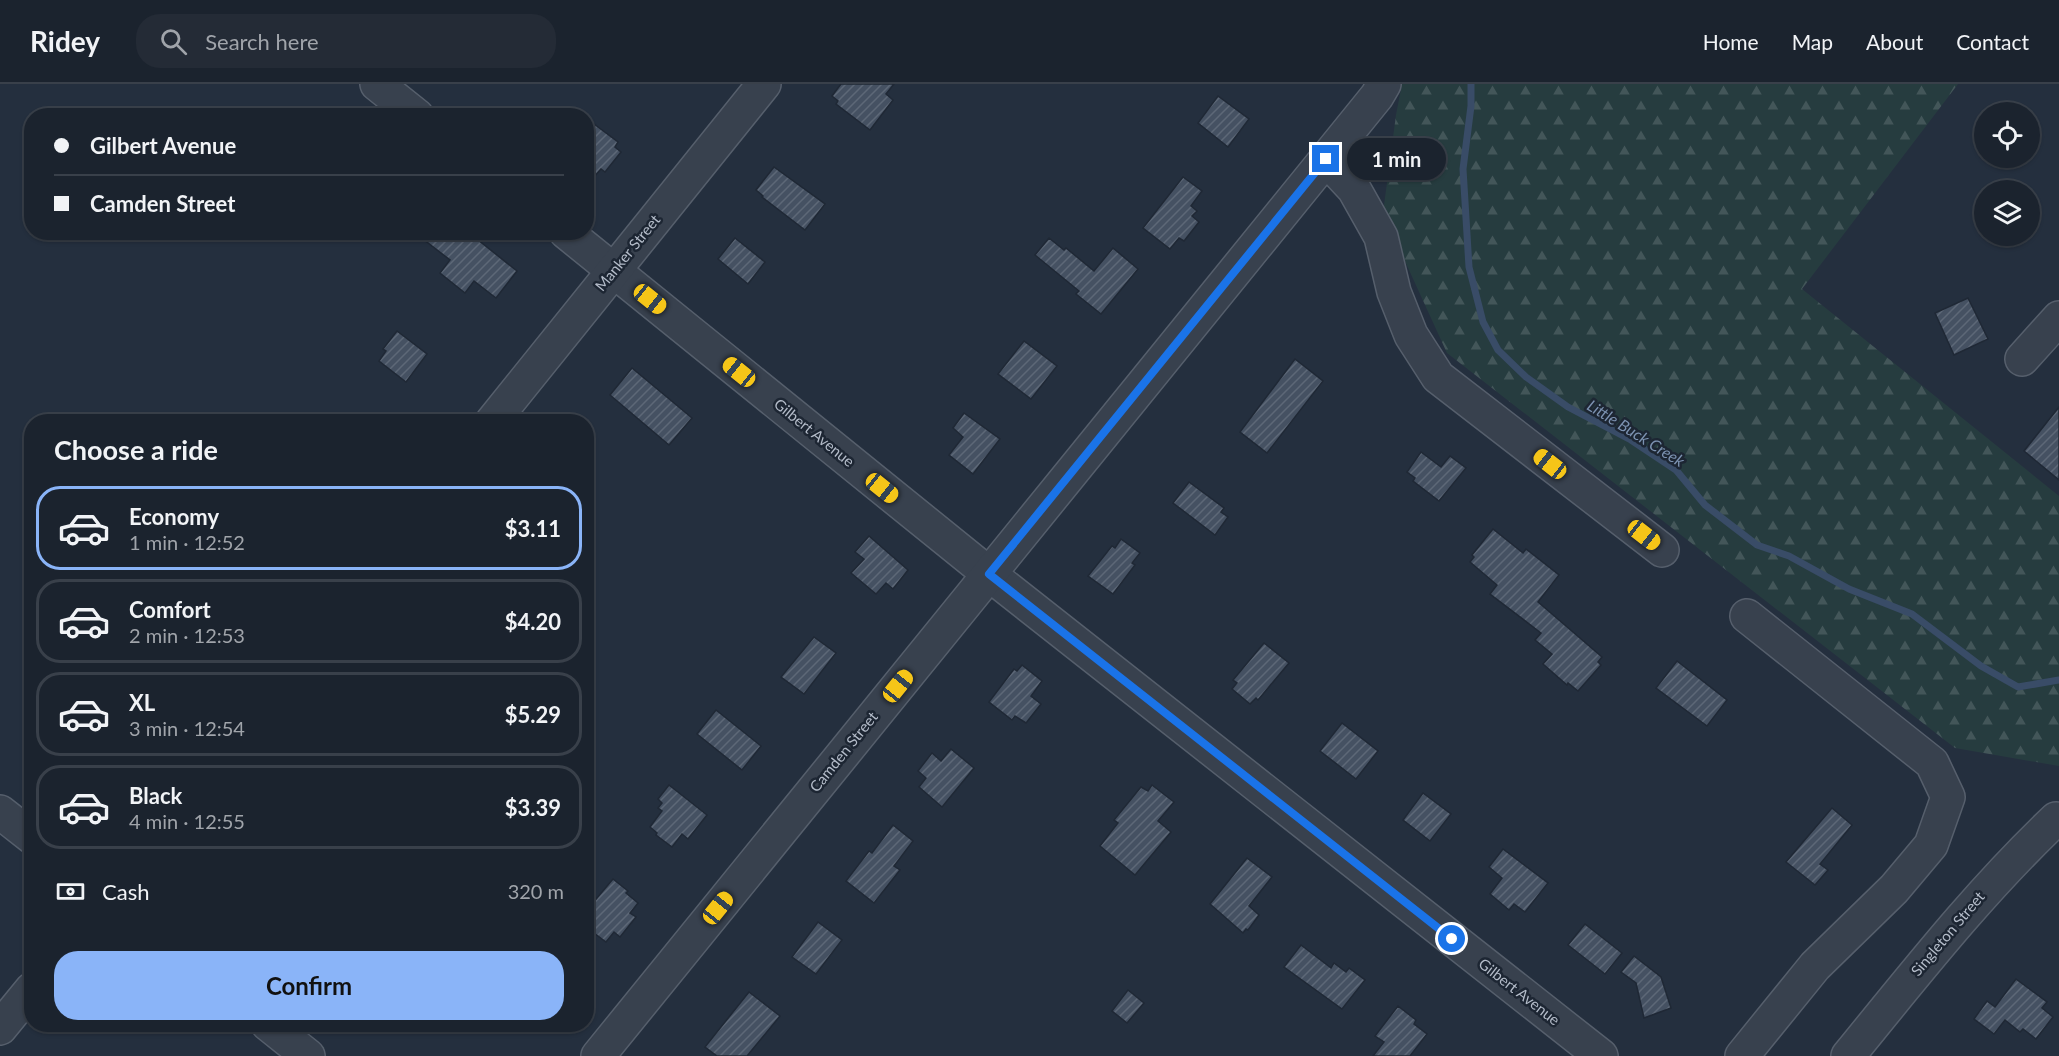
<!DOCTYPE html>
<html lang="en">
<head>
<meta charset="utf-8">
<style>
  body { margin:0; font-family:Lato,sans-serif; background:#242b36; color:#f1f3f6; height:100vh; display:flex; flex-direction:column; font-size:22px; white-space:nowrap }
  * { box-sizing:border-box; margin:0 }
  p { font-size:20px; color:#a0a4aa }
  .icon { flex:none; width:33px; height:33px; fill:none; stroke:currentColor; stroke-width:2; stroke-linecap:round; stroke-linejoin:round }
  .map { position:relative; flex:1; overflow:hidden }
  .panel { position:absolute; left:24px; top:330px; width:570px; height:618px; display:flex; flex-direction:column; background:#1b232e; border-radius:24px; box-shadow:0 2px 4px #0004,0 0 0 2px #39404a }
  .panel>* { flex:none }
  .banner { position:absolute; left:24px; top:24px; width:570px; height:132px; border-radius:24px; box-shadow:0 2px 4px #0004,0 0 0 2px #39404a; display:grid; align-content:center; height:132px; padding:0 30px; background:#1b232e }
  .buttons { position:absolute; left:1974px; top:18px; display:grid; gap:12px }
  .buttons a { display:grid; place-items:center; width:66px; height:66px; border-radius:50%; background:#1b232e; box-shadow:0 2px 4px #0004,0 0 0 2px #39404a; font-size:30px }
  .end { position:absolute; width:27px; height:27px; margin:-14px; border:8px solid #1a73e8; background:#fff; box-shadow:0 0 0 3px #fff }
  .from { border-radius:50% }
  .bubble { position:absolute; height:42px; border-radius:21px; background:#1b232e; box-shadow:0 2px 4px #0004,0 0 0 2px #39404a; font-size:20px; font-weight:700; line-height:42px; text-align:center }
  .car { position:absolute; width:18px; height:36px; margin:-18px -9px; border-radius:8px; box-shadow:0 0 4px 2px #0007; background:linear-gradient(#f5c518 24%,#345 0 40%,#f5c518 0 76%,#345 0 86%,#f5c518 0) }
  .banner b { display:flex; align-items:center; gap:21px; height:57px; font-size:22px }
  .banner b+b { border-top:2px solid #39404a }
  .banner i { width:15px; height:15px; background:#f1f3f6 }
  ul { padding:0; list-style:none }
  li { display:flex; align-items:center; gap:18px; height:84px; margin:0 12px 9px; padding:0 18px; border:3px solid #39404a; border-radius:24px }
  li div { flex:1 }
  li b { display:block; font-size:22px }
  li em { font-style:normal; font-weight:700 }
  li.active { border-color:#8ab4f8 }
  li>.icon { width:54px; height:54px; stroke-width:1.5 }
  h2 { padding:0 30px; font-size:27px; line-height:72px }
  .pay { display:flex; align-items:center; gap:15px; height:66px; padding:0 30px; font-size:22px }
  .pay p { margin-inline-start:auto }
  .action { display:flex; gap:12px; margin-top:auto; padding:12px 30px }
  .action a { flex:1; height:69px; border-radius:24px; background:#8ab4f8; color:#111; font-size:24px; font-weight:700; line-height:69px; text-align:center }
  header { display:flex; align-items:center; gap:36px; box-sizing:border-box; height:84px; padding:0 30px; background:#1b232e; border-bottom:2px solid #39404a }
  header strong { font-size:28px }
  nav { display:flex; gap:33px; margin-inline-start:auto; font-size:21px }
  .search { width:420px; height:54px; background:#242b36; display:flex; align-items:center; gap:15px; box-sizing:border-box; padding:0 21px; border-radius:24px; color:#a0a4aa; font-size:22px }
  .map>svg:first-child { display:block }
  .forest { fill:url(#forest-firs) }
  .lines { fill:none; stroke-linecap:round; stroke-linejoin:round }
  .stream { stroke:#394c67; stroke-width:7 }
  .building { fill:url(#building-hatch); stroke:#1f2835; stroke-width:1.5 }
  .minor-casing { stroke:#565f6c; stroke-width:36 }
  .minor { stroke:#38414e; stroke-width:33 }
  .route { stroke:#1a73e8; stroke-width:8 }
  .labels { text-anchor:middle; stroke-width:5; stroke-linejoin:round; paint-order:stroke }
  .street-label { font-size:15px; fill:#b4bcc9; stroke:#1d2633 }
  .water-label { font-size:16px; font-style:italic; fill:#7c92b1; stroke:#1d2633 }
</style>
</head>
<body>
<header>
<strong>Ridey</strong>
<div class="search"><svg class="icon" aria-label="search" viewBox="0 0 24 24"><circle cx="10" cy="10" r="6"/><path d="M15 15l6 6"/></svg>Search here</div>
<nav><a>Home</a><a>Map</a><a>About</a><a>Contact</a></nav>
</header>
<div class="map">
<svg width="2059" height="972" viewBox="0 0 2059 972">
  <defs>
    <pattern id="forest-firs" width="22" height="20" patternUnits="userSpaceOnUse" patternTransform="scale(1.5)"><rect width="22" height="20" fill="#263c3f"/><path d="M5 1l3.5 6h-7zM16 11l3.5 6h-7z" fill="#435659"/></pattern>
    <pattern id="building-hatch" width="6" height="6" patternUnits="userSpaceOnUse" patternTransform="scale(1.5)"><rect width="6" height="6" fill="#455162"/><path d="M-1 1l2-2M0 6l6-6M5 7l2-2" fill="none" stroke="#5d6877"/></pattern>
  </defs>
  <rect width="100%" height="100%" fill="#242f3e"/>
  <!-- forest -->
  <polygon class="forest" points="1402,0 1958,0 1802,205 2059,412 2059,682 1955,664 1447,269 1383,129 1396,31"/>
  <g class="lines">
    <!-- stream -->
    <polyline class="stream" points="1471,0 1471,22 1463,85 1469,183 1483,238 1498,266 1526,293 1568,323 1631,356 1676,386 1705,421 1757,461 1789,472 1849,505 1912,530 1981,582 2018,603 2059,596"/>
  </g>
  <!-- building -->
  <g class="building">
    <polygon points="841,0 894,0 886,10 893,16 870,46 836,20 838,17 832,12"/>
    <polygon points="1218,12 1249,35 1228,63 1198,39"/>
    <polygon points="586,34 618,58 615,63 621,68 605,88 601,85 586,102"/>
    <polygon points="774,83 825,120 805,146 762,113 763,112 756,106"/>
    <polygon points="1183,93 1202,107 1191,122 1197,127 1192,132 1199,138 1184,157 1179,154 1170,165 1143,144"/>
    <polygon points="414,148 468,148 517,187 496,214 474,197 465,209 440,189 450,176"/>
    <polygon points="735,154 765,178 748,200 718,175"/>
    <polygon points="1049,154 1064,166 1066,164 1094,187 1113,164 1138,185 1101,230 1076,210 1079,207 1035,171"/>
    <polygon points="1968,214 1988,255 1954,271 1935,229"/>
    <polygon points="397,247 427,270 406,298 379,277 386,267 383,265"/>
    <polygon points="1024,257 1057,282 1031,315 998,290"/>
    <polygon points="1295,275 1323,297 1267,369 1240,348"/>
    <polygon points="632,284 692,334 669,361 610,311"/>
    <polygon points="2059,323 2059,396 2024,367"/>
    <polygon points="964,329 1000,355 973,390 949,371 963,353 953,344"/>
    <polygon points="1421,368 1441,383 1450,372 1466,384 1439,417 1413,397 1415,394 1407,388"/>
    <polygon points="1189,398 1224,424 1221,428 1228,433 1215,451 1173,419"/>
    <polygon points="1493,445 1523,469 1526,465 1559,491 1538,518 1602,573 1598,578 1601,581 1578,607 1568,599 1567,601 1543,580 1552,570 1535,556 1541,549 1490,510 1497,501 1470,478 1474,473 1472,471"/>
    <polygon points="869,452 908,486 893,505 886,499 876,510 851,489 864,475 855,468"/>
    <polygon points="1121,455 1140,469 1132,479 1135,481 1113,510 1088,492 1112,462 1115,464"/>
    <polygon points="814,553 836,569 804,610 781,593"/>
    <polygon points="1264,559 1289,579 1258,616 1256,614 1250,620 1232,605 1237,599 1233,596"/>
    <polygon points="1677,577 1727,616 1707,642 1656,604"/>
    <polygon points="1022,581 1042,597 1031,612 1041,620 1026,639 1015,632 1012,636 989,618 1014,585 1017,587"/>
    <polygon points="716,626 761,662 742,686 697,650"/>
    <polygon points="1342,639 1378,667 1356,695 1320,667"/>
    <polygon points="951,665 974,684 942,723 919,703 926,694 918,687 932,669 941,677"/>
    <polygon points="669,701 707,731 688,755 682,750 672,763 656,751 657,749 650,743 662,727 658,724 662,719 658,715"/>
    <polygon points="1152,701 1174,718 1158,737 1171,748 1135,791 1100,762 1118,739 1114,736 1141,703 1148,707"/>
    <polygon points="1423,709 1451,730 1430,757 1403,736"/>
    <polygon points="1832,724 1852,741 1820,780 1828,786 1815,801 1786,778"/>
    <polygon points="893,741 913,757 894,782 900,786 874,819 846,797 869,767 872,769"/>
    <polygon points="1503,765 1548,799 1525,828 1514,820 1509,826 1490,810 1502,794 1489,783"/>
    <polygon points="1247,774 1272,793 1249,822 1259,831 1248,846 1246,845 1243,849 1210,820"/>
    <polygon points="613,795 628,807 626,809 638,819 630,829 636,833 620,853 614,848 606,858 586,843 586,827"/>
    <polygon points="818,838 842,856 816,890 792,873"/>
    <polygon points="1585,840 1622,869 1605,890 1568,861"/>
    <polygon points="1301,861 1331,884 1334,879 1346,888 1349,884 1365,896 1342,925 1284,883"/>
    <polygon points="1634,872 1661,893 1671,924 1644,934 1636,899 1621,888"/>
    <polygon points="2016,895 2047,918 2042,924 2053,933 2036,955 2023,945 2020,948 2005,936 1994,950 1974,935 1987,917 1995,923"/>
    <polygon points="1128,906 1144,919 1127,939 1112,927"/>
    <polygon points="749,908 780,932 747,972 717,972 705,963"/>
    <polygon points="1398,922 1416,936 1414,940 1427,950 1410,972 1373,972 1384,958 1375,952"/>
  </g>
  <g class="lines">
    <defs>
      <g id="minor">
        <polyline points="377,0 417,32"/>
        <polyline points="1326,75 1354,105 1381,153 1394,208 1411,251 1438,293 1662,466"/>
        <polyline points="566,148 989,490 1601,972"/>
        <polyline points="2022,275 2059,234"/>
        <polyline points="492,338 764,0"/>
        <polyline points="0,728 32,753"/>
        <polyline points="268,940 308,972"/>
        <polyline points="0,944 32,905"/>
        <polyline points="598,972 1326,75 1377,12 1384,0"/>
        <polyline points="1742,972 1815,882 1894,805 1931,761 1948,713 1932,679 1747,532"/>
        <path d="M1848,972C1915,890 1979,808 2056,735"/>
      </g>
    </defs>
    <!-- minor casing -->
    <use href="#minor" class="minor-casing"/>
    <!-- minor -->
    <use href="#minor" class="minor"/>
  </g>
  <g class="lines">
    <!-- route -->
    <polyline class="route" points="1326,75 989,490 1452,855"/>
  </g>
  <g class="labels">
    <!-- street labels -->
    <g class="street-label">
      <text transform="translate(628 169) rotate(-51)" y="5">Manker Street</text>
      <text transform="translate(814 349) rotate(39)" y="5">Gilbert Avenue</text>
      <text transform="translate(844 668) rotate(-51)" y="5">Camden Street</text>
      <text transform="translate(1948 850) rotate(-50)" y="5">Singleton Street</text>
      <text transform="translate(1519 908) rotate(38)" y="5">Gilbert Avenue</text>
    </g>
    <!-- water labels -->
    <g class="water-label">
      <text transform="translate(1636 349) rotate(32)" y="6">Little Buck Creek</text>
    </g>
  </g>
</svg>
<div class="buttons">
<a><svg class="icon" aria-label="locate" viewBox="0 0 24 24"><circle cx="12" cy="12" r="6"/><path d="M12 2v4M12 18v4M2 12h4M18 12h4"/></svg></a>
<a><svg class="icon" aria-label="layers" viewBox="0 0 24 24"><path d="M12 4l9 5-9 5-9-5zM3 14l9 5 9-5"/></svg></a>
</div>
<i class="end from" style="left:1452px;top:855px"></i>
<i class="end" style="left:1326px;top:75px"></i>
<div class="bubble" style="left:1347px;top:54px;width:99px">1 min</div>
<i class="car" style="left:650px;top:215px;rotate:129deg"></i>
<i class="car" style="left:739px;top:288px;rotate:309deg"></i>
<i class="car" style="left:1550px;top:380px;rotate:308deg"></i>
<i class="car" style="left:882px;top:404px;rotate:129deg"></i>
<i class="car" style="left:1644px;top:451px;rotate:128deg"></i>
<i class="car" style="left:898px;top:602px;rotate:39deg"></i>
<i class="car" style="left:718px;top:824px;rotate:39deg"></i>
<div class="banner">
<b><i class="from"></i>Gilbert Avenue</b>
<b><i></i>Camden Street</b>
</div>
<section class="panel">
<h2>Choose a ride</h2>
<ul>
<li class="active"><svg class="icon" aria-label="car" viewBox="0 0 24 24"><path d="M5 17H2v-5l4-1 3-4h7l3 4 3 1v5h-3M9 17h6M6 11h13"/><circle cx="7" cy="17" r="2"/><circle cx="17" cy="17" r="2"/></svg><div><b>Economy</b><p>1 min · 12:52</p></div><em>$3.11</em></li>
<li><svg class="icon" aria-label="car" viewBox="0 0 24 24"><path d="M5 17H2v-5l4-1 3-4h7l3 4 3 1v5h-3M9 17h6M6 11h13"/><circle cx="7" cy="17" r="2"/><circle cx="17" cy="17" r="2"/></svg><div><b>Comfort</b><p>2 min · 12:53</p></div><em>$4.20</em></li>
<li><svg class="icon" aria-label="car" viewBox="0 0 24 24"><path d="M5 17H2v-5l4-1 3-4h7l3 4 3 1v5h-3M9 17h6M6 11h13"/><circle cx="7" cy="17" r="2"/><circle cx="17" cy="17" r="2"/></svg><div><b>XL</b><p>3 min · 12:54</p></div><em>$5.29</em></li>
<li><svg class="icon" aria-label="car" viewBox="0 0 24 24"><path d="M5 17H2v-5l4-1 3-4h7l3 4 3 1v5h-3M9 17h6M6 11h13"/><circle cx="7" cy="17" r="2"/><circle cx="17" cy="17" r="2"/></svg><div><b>Black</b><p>4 min · 12:55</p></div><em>$3.39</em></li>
</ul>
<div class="pay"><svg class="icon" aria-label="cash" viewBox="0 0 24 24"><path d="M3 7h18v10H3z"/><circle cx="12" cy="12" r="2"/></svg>Cash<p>320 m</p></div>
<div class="action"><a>Confirm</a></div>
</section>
</div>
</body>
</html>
